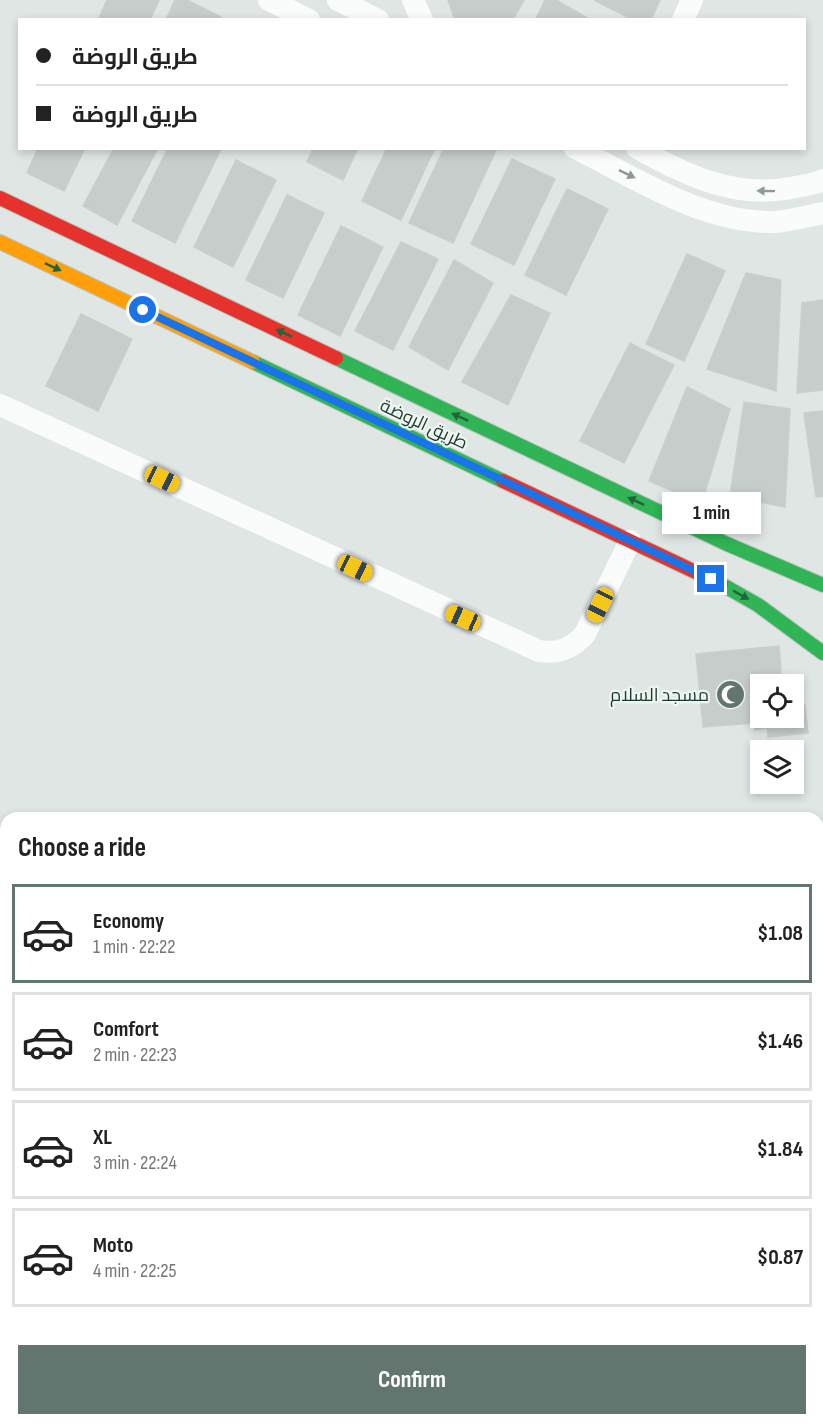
<!DOCTYPE html>
<html lang="en">
<head>
<meta charset="utf-8">
<style>
  body { margin:0; font-family:"Sofia Sans Condensed",Cairo,sans-serif; background:#f2f2f2; color:#222; height:100vh; display:flex; flex-direction:column; font-size:22px; white-space:nowrap }
  * { box-sizing:border-box; margin:0 }
  p { font-size:20px; color:#767676 }
  .icon { flex:none; width:33px; height:33px; fill:none; stroke:currentColor; stroke-width:2; stroke-linecap:round; stroke-linejoin:round }
  .map { position:relative; flex:1; overflow:hidden }
  .drawer { position:absolute; left:0px; top:812px; width:824px; height:614px; display:flex; flex-direction:column; background:#fff; border-radius:18px 18px 0 0; box-shadow:0 3px 9px #0003 }
  .drawer>* { flex:none }
  .banner { position:absolute; left:18px; top:18px; width:788px; height:132px; border-radius:0px; box-shadow:0 3px 9px #0003; display:grid; align-content:center; height:132px; padding:0 18px; background:#fff }
  .buttons { position:absolute; left:750px; top:674px; display:grid; gap:12px }
  .buttons a { display:grid; place-items:center; width:54px; height:54px; border-radius:0px; background:#fff; box-shadow:0 3px 9px #0003; font-size:30px }
  .end { position:absolute; width:27px; height:27px; margin:-14px; border:8px solid #1a73e8; background:#fff; box-shadow:0 0 0 3px #fff }
  .from { border-radius:50% }
  .bubble { position:absolute; height:42px; border-radius:0px; background:#fff; box-shadow:0 3px 9px #0003; font-size:20px; font-weight:700; line-height:42px; text-align:center }
  .car { position:absolute; width:18px; height:36px; margin:-18px -9px; border-radius:8px; box-shadow:0 0 4px 2px #0007; background:linear-gradient(#f5c518 24%,#345 0 40%,#f5c518 0 76%,#345 0 86%,#f5c518 0) }
  .banner b { display:flex; align-items:center; gap:21px; height:57px; font-size:22px }
  .banner b+b { border-top:2px solid #e0e0e0 }
  .banner i { width:15px; height:15px; background:#222 }
  ul { padding:0; list-style:none }
  li { display:flex; align-items:center; gap:18px; height:99px; margin:0 12px 9px; padding:0 6px; border:3px solid #e0e0e0; border-radius:0px }
  li div { flex:1 }
  li b { display:block; font-size:22px }
  li em { font-style:normal; font-weight:700 }
  li.selected { border-color:#62766f }
  li>.icon { width:54px; height:54px; stroke-width:1.5 }
  h2 { padding:0 18px; font-size:27px; line-height:72px }
  .action { display:flex; gap:12px; margin-top:auto; padding:12px 18px }
  .action a { flex:1; height:69px; border-radius:0px; background:#62766f; color:#fff; font-size:24px; font-weight:700; line-height:69px; text-align:center }
  .map>svg:first-child { display:block }
  .building { fill:#c7cdca; stroke:#c9cfcc; stroke-width:1.5 }
  .lines { fill:none; stroke-linecap:round; stroke-linejoin:round }
  .fast-casing { stroke:#b9c3be; stroke-width:16 }
  .slow-casing { stroke:#b9c3be; stroke-width:16 }
  .jam-casing { stroke:#b9c3be; stroke-width:16 }
  .street { stroke:#fafbfb; stroke-width:22 }
  .fast { stroke:#30b455; stroke-width:14 }
  .slow { stroke:#ff9f0a; stroke-width:14 }
  .jam { stroke:#e5322d; stroke-width:14 }
  .oneway { fill:#8c9a96 }
  .oneway2 { fill:#24643d }
  .route { stroke:#1a73e8; stroke-width:8 }
  .labels { text-anchor:middle; stroke-width:4.5; stroke-linejoin:round; paint-order:stroke }
  .street-label { font-size:18px; fill:#1e3930; stroke:#edf6f1 }
  .poi-label { font-size:18px; fill:#1e3930; stroke:#edf6f1; text-anchor:end }
</style>
</head>
<body>
<div class="map">
<svg width="823" height="1424" viewBox="0 0 823 1424">
  <rect width="100%" height="100%" fill="#e0e6e3"/>
  <!-- building -->
  <g class="building">
    <polygon points="107,0 159,0 150,20 98,20"/>
    <polygon points="175,0 187,0 221,17 220,20 166,20"/>
    <polygon points="448,0 524,0 513,20 459,20 454,17"/>
    <polygon points="545,0 556,0 591,20 535,20"/>
    <polygon points="594,0 660,0 651,20 633,20"/>
    <polygon points="38,148 85,148 64,191 27,173"/>
    <polygon points="114,148 158,148 117,225 83,206"/>
    <polygon points="168,148 221,149 175,243 132,221"/>
    <polygon points="313,148 358,148 343,180 307,162"/>
    <polygon points="387,148 435,148 401,220 362,201"/>
    <polygon points="444,148 497,148 453,243 409,223"/>
    <polygon points="512,159 555,179 514,265 471,244"/>
    <polygon points="236,160 276,180 233,267 194,247"/>
    <polygon points="567,189 608,209 566,295 525,275"/>
    <polygon points="287,195 324,213 283,298 246,280"/>
    <polygon points="341,226 383,247 340,336 298,315"/>
    <polygon points="401,242 438,259 393,350 355,331"/>
    <polygon points="687,254 725,271 684,361 646,344"/>
    <polygon points="454,260 493,283 448,370 409,347"/>
    <polygon points="746,273 781,280 776,391 707,369"/>
    <polygon points="511,295 550,313 508,405 462,382"/>
    <polygon points="823,300 823,390 797,393 802,303"/>
    <polygon points="81,314 132,339 98,411 46,386"/>
    <polygon points="630,343 674,365 624,463 580,441"/>
    <polygon points="687,387 730,409 702,503 649,481"/>
    <polygon points="744,402 790,409 785,507 730,496"/>
    <polygon points="823,411 823,496 816,497 804,413"/>
    <polygon points="779,646 782,684 760,684 760,717 794,717 794,706 805,705 808,733 768,737 767,728 755,730 755,723 703,727 696,654"/>
  </g>
  <g class="lines">
    <defs>
      <g id="fast">
        <polyline points="336,358 727,544 823,585"/>
        <polyline points="253,362 503,481"/>
        <polyline points="721,584 758,605 823,653"/>
        <polyline points="818,1002 823,990"/>
        <polyline points="818,1132 823,1121"/>
      </g>
      <g id="slow">
        <polyline points="0,242 253,362"/>
        <polyline points="0,1199 6,1204"/>
        <polyline points="299,1419 306,1424"/>
      </g>
      <g id="jam">
        <polyline points="0,198 336,358"/>
        <polyline points="503,481 721,584"/>
        <polyline points="0,1258 6,1263"/>
        <polyline points="218,1419 224,1424"/>
        <polyline points="618,1424 620,1419"/>
        <polyline points="678,1424 681,1419"/>
      </g>
    </defs>
    <!-- fast casing -->
    <use href="#fast" class="fast-casing"/>
    <!-- slow casing -->
    <use href="#slow" class="slow-casing"/>
    <!-- jam casing -->
    <use href="#jam" class="jam-casing"/>
    <!-- street -->
    <g class="street">
      <polyline points="269,0 309,20"/>
      <polyline points="338,0 378,20"/>
      <polyline points="413,0 422,20"/>
      <polyline points="683,20 692,0"/>
      <path d="M575,148C636,178 703,223 773,222C789,221 807,216 823,213"/>
      <path d="M637,148C687,176 737,200 796,187C805,185 815,184 823,180"/>
      <path d="M0,405L539,651C558,654 572,649 585,634L630,541"/>
    </g>
    <!-- fast -->
    <use href="#fast" class="fast"/>
    <!-- slow -->
    <use href="#slow" class="slow"/>
    <!-- jam -->
    <use href="#jam" class="jam"/>
  </g>
  <!-- one-way arrows -->
  <defs><path id="oneway-solid" d="M-6-.8H1V-3.2L6.5 0L1 3.2V.8H-6Z" transform="scale(1.5)"/></defs>
  <g class="oneway">
    <use href="#oneway-solid" transform="translate(627 174) rotate(26)"/>
    <use href="#oneway-solid" transform="translate(766 191) rotate(-179)"/>
  </g>
  <g class="oneway2">
    <use href="#oneway-solid" transform="translate(53 267) rotate(25)"/>
    <use href="#oneway-solid" transform="translate(284 333) rotate(-155)"/>
    <use href="#oneway-solid" transform="translate(460 417) rotate(-155)"/>
    <use href="#oneway-solid" transform="translate(636 501) rotate(-155)"/>
    <use href="#oneway-solid" transform="translate(741 595) rotate(29)"/>
  </g>
  <g class="lines">
    <!-- route -->
    <polyline class="route" points="143,310 711,579"/>
  </g>
  <!-- icons -->
  <defs>
    <symbol id="mosque-disc" viewBox="-11 -11 22 22"><circle r="9.5" fill="#62766f" stroke="#edf6f1"/><path d="M3.5-4.9A6 6 0 1 0 3.5 4.9A5 5 0 1 1 3.5-4.9Z" fill="#fff"/></symbol>
  </defs>
  <g fill-rule="evenodd">
    <use href="#mosque-disc" x="714" y="678" width="33" height="33"/>
  </g>
  <g class="labels">
    <!-- street labels -->
    <g class="street-label">
      <text transform="translate(424 424) rotate(25)" y="6">طريق الروضة</text>
    </g>
    <!-- poi labels -->
    <g class="poi-label">
      <text x="709" y="701">مسجد السلام</text>
    </g>
  </g>
</svg>
<div class="buttons">
<a><svg class="icon" aria-label="locate" viewBox="0 0 24 24"><circle cx="12" cy="12" r="6"/><path d="M12 2v4M12 18v4M2 12h4M18 12h4"/></svg></a>
<a><svg class="icon" aria-label="layers" viewBox="0 0 24 24"><path d="M12 4l9 5-9 5-9-5zM3 14l9 5 9-5"/></svg></a>
</div>
<i class="end from" style="left:143px;top:310px"></i>
<i class="end" style="left:711px;top:579px"></i>
<div class="bubble" style="left:662px;top:492px;width:99px">1 min</div>
<i class="car" style="left:162px;top:479px;rotate:115deg"></i>
<i class="car" style="left:355px;top:568px;rotate:115deg"></i>
<i class="car" style="left:600px;top:605px;rotate:206deg"></i>
<i class="car" style="left:463px;top:618px;rotate:294deg"></i>
<div class="banner">
<b><i class="from"></i>طريق الروضة</b>
<b><i></i>طريق الروضة</b>
</div>
<section class="drawer">
<h2>Choose a ride</h2>
<ul>
<li class="selected"><svg class="icon" aria-label="car" viewBox="0 0 24 24"><path d="M5 17H2v-5l4-1 3-4h7l3 4 3 1v5h-3M9 17h6M6 11h13"/><circle cx="7" cy="17" r="2"/><circle cx="17" cy="17" r="2"/></svg><div><b>Economy</b><p>1 min · 22:22</p></div><em>$1.08</em></li>
<li><svg class="icon" aria-label="car" viewBox="0 0 24 24"><path d="M5 17H2v-5l4-1 3-4h7l3 4 3 1v5h-3M9 17h6M6 11h13"/><circle cx="7" cy="17" r="2"/><circle cx="17" cy="17" r="2"/></svg><div><b>Comfort</b><p>2 min · 22:23</p></div><em>$1.46</em></li>
<li><svg class="icon" aria-label="car" viewBox="0 0 24 24"><path d="M5 17H2v-5l4-1 3-4h7l3 4 3 1v5h-3M9 17h6M6 11h13"/><circle cx="7" cy="17" r="2"/><circle cx="17" cy="17" r="2"/></svg><div><b>XL</b><p>3 min · 22:24</p></div><em>$1.84</em></li>
<li><svg class="icon" aria-label="car" viewBox="0 0 24 24"><path d="M5 17H2v-5l4-1 3-4h7l3 4 3 1v5h-3M9 17h6M6 11h13"/><circle cx="7" cy="17" r="2"/><circle cx="17" cy="17" r="2"/></svg><div><b>Moto</b><p>4 min · 22:25</p></div><em>$0.87</em></li>
</ul>
<div class="action"><a>Confirm</a></div>
</section>
</div>
</body>
</html>
